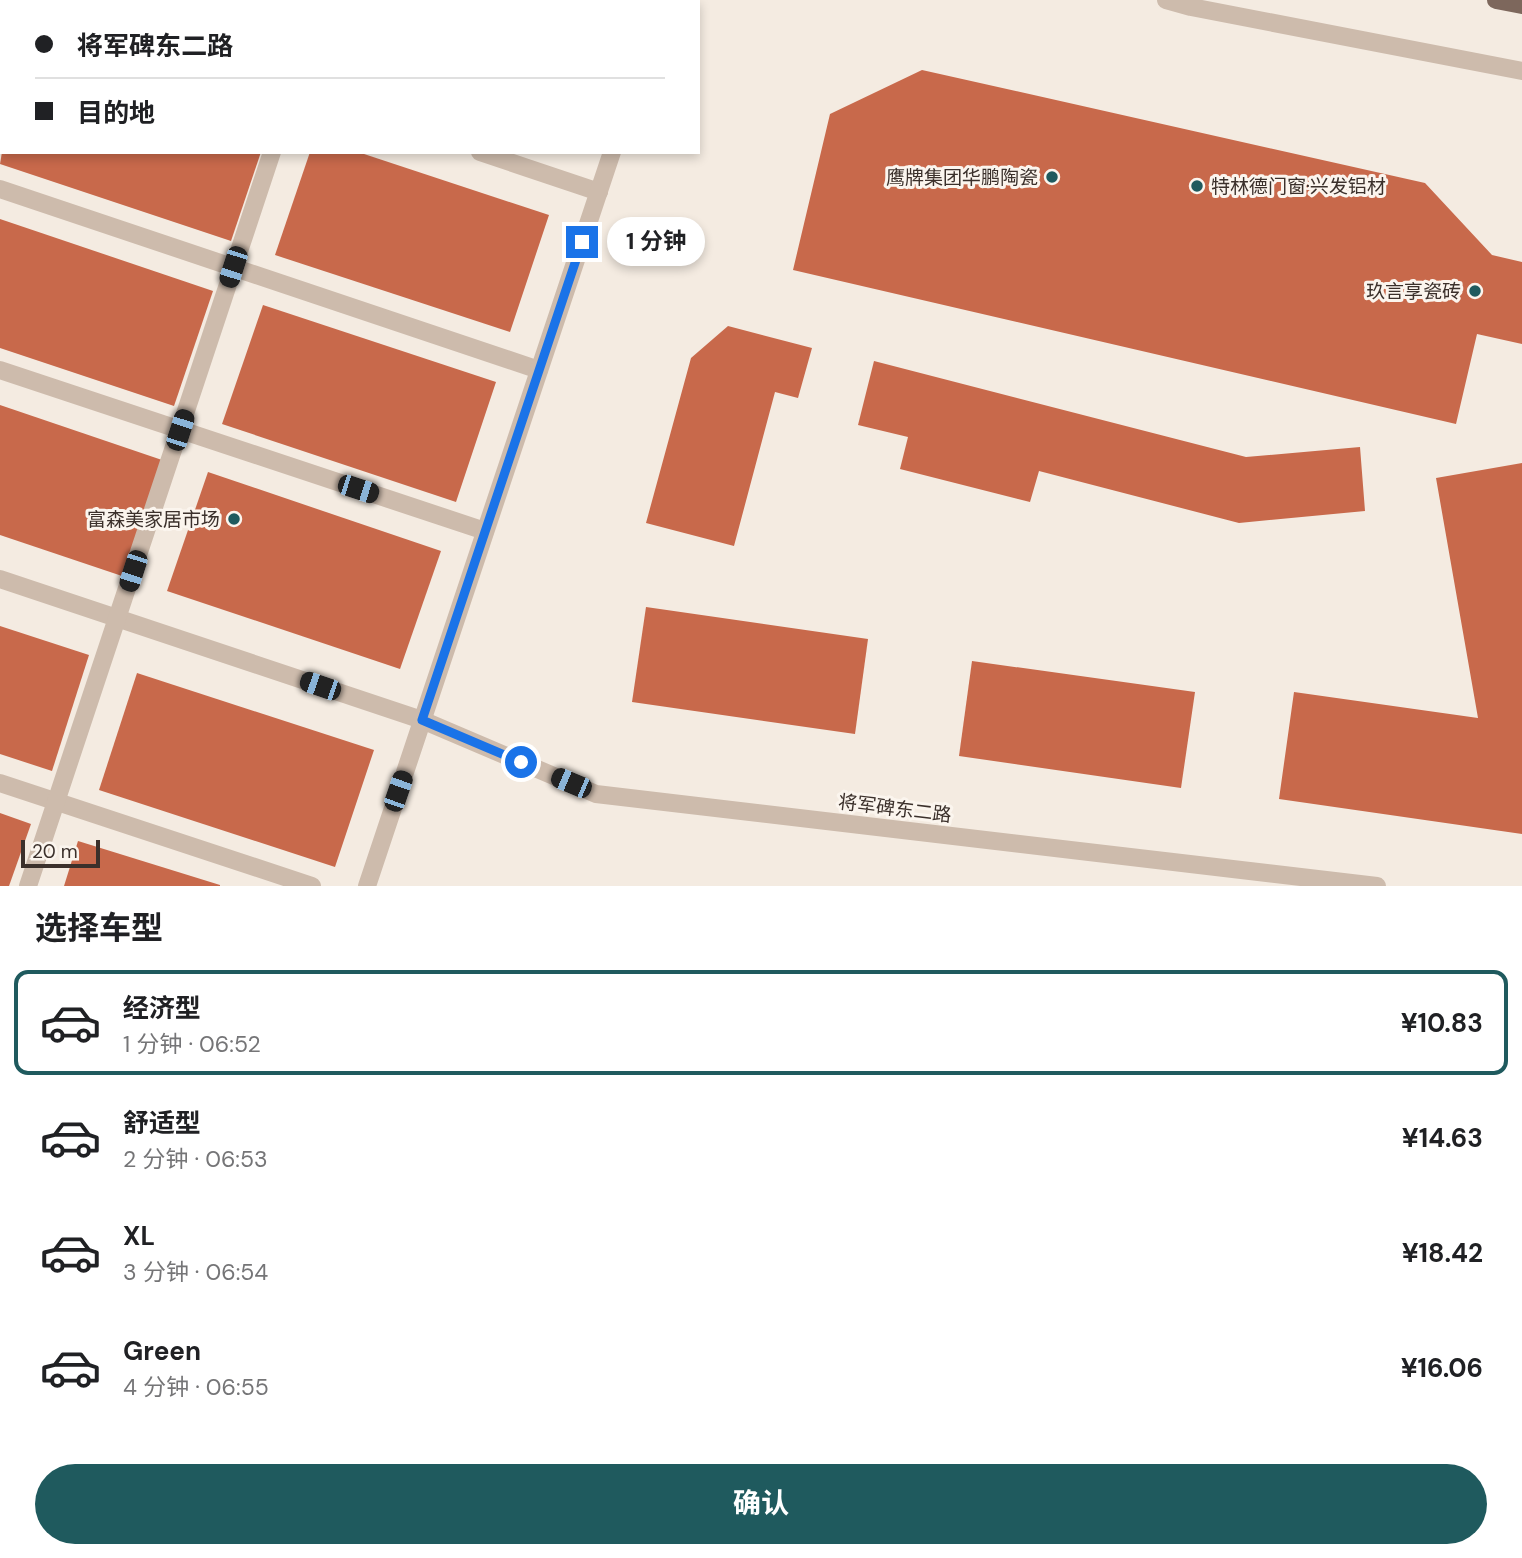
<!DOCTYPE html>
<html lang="zh">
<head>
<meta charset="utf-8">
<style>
  body { margin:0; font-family:"DM Sans","Noto Sans SC",sans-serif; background:#f2f2f2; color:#202124; height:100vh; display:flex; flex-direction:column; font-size:26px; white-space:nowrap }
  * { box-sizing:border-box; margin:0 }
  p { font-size:23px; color:#757577 }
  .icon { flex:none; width:38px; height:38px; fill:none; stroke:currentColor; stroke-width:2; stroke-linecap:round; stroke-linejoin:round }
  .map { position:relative; height:886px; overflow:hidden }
  .sheet { display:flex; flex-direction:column; background:#fff; flex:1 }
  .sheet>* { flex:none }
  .banner { position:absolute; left:0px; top:0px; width:700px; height:154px; box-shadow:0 4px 10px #0003; display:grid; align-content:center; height:154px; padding:0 35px; background:#fff }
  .scale { position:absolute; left:21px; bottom:18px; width:79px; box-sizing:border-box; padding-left:7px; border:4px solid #3b302b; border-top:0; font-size:19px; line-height:24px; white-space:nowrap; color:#3b302b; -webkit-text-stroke:5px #fbf5ee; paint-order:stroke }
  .end { position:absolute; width:32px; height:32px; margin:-16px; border:9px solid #1a73e8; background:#fff; box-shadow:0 0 0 4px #fff }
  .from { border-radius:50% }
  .bubble { position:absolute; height:49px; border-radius:24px; background:#fff; box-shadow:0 4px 10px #0003; font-size:23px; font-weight:700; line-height:49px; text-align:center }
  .car { position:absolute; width:21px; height:42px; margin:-21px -10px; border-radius:9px; box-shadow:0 0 5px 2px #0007; background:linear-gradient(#222 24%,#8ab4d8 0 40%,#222 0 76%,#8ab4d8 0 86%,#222 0) }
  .banner b { display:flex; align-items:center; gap:24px; height:66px; font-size:26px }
  .banner b+b { border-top:2px solid #e0e0e0 }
  .banner i { width:18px; height:18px; background:#202124 }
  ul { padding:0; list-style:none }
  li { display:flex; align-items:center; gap:21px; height:105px; margin:0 14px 10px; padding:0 21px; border:4px solid transparent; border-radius:14px }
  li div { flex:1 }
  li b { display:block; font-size:26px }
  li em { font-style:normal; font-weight:700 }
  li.on { border-color:#1f5a5e }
  li>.icon { width:63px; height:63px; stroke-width:1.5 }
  h2 { padding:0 35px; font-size:32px; line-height:84px }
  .primary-button { display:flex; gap:14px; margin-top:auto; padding:14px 35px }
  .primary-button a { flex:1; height:80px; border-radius:42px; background:#1f5a5e; color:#fff; font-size:28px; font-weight:700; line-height:80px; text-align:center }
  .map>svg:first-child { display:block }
  .building { fill:#c8694b }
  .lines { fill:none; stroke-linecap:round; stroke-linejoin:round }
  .minor { stroke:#cdbbac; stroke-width:18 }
  .major { stroke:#7d675c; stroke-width:18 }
  .route { stroke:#1a73e8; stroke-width:9 }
  .poi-dot { fill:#1f5a5e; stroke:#fbf5ee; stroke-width:2.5 }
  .labels { text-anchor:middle; stroke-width:6; stroke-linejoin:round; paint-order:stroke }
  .poi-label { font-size:19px; fill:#3b302b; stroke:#fbf5ee; text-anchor:end }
  .street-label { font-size:19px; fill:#3b302b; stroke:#fbf5ee }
</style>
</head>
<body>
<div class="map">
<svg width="1522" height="886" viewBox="0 0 1522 886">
  <rect width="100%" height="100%" fill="#f4ebe1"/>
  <!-- building -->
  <g class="building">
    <polygon points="922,70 1425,183 1492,255 1522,262 1522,344 1477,334 1456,424 793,270 830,114"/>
    <polygon points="2,152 261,152 231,241 0,164"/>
    <polygon points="310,152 358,152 549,215 510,332 275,255"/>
    <polygon points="0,219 213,291 174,406 0,348"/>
    <polygon points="263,305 496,382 456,502 222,424"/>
    <polygon points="728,326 812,348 798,398 775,392 734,546 646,523 691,358"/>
    <polygon points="874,361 1246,457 1360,447 1365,511 1239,523 1039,471 1030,502 900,469 908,437 858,425"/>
    <polygon points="0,405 162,460 122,576 0,535"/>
    <polygon points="1522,463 1522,834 1279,799 1294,692 1478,718 1436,478"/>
    <polygon points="208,472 441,551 400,669 167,591"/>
    <polygon points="646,607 868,639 855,734 632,702"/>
    <polygon points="0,626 89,655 52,771 0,754"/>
    <polygon points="972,661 1195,692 1181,788 959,756"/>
    <polygon points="137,673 374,750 335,867 99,790"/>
    <polygon points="0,813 31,824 9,886 0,886"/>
    <polygon points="78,841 220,885 220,886 64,886"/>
  </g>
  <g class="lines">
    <!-- minor -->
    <g class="minor">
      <polyline points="20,0 25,2"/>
      <polyline points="564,0 570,2"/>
      <polyline points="1166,0 1191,7 1522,71"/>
      <polyline points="322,2 322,0"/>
      <polyline points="662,2 663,0"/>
      <polyline points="0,51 2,46"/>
      <polyline points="480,152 599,192"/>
      <polyline points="0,189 539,370"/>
      <polyline points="0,370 485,531"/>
      <polyline points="0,579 422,720 596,794 1377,886"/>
      <polyline points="0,783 312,886"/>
      <polyline points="28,886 272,152"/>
      <polyline points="367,886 612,152"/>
    </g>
    <!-- major -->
    <polyline class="major" points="1496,0 1522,5"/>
  </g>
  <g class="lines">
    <!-- route -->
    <polyline class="route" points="521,762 422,720 582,242"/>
  </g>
  <!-- markers -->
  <g class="poi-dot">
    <circle cx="1052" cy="177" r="7"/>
    <circle cx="1197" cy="186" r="7"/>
    <circle cx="1475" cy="291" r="7"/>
    <circle cx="234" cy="519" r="7"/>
  </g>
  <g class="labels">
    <!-- poi labels -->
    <g class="poi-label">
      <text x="1038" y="184">鹰牌集团华鹏陶瓷</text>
      <text x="1211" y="193" text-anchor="start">特林德门窗·兴发铝材</text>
      <text x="1461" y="298">玖言享瓷砖</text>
      <text x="220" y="526">富森美家居市场</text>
    </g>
    <!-- street labels -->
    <g class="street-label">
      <text transform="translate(895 808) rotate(7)" y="7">将军碑东二路</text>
    </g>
  </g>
</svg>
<div class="scale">20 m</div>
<i class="end from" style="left:521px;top:762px"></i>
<i class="end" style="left:582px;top:242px"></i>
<div class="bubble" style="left:607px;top:217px;width:98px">1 分钟</div>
<i class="car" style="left:233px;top:267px;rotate:198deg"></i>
<i class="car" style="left:180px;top:430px;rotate:18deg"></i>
<i class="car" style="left:358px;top:489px;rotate:108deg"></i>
<i class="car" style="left:133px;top:571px;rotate:198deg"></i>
<i class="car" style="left:320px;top:686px;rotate:289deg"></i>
<i class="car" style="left:571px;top:783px;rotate:293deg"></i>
<i class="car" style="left:398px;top:791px;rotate:19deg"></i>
<div class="banner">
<b><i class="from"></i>将军碑东二路</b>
<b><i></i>目的地</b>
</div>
</div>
<section class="sheet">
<h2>选择车型</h2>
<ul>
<li class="on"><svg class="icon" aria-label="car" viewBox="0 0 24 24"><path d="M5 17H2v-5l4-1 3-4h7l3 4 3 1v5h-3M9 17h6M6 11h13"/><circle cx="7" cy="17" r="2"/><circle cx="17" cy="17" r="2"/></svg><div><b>经济型</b><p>1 分钟 · 06:52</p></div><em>¥10.83</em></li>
<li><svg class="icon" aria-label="car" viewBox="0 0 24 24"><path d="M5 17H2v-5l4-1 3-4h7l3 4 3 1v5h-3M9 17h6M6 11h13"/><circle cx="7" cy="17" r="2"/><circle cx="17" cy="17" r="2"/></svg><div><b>舒适型</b><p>2 分钟 · 06:53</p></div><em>¥14.63</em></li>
<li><svg class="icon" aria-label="car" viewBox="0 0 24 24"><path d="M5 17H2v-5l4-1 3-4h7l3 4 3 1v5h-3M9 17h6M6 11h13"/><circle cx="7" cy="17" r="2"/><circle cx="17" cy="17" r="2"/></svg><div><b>XL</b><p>3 分钟 · 06:54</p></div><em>¥18.42</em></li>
<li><svg class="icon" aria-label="car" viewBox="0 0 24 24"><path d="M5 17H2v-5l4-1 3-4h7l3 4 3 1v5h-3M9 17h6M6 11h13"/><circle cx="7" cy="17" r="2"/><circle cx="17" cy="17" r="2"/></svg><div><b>Green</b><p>4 分钟 · 06:55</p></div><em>¥16.06</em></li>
</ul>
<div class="primary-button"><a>确认</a></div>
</section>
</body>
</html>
